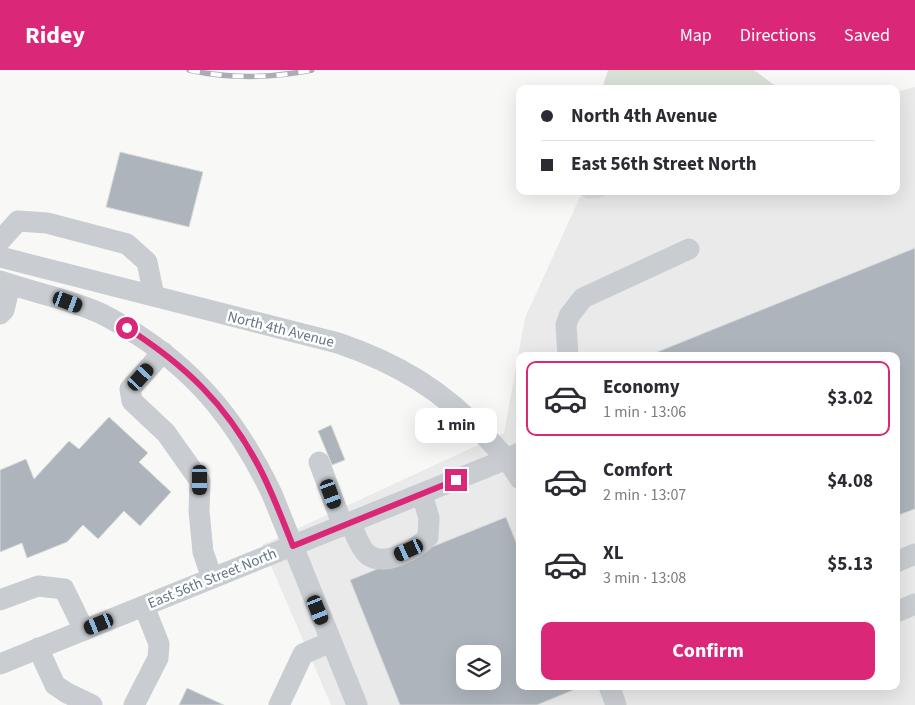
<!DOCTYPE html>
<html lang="en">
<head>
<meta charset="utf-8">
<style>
  body { margin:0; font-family:"Source Sans 3",sans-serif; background:#f2f2f3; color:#2b2b33; height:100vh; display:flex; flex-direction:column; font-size:19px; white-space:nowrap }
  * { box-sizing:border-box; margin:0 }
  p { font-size:16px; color:#7c7c81 }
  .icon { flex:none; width:28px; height:28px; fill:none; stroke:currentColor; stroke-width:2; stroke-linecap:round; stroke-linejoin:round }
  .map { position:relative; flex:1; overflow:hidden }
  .drawer { position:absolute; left:516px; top:282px; width:384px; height:338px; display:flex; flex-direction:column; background:#fff; border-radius:10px; box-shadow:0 5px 20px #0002 }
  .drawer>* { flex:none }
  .top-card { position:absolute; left:516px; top:15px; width:384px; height:110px; border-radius:10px; box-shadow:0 5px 20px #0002; display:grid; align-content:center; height:110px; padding:0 25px; background:#fff }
  .fabs { position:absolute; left:456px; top:575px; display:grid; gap:10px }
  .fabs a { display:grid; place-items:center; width:45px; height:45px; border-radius:10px; background:#fff; box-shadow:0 5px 20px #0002; font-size:25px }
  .end { position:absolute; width:22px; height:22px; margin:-11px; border:6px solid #db2777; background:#fff; box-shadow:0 0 0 2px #fff }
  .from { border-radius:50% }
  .bubble { position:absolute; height:35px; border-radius:10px; background:#fff; box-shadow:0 5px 20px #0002; font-size:16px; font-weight:700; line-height:35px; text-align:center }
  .car { position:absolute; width:15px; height:30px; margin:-15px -8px; border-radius:6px; box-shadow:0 0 4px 1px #0007; background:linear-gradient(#222 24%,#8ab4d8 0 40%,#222 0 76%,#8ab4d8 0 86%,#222 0) }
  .top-card b { display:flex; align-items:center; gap:18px; height:48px; font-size:19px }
  .top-card b+b { border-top:1px solid #e1e1e2 }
  .top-card i { width:12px; height:12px; background:#2b2b33 }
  ul { padding:9px 0 0; list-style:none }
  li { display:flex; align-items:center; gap:15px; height:75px; margin:0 10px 8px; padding:0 15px; border:2px solid transparent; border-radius:10px }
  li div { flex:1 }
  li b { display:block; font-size:19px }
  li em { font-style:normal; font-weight:700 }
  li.selected { border-color:#db2777 }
  li>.icon { width:45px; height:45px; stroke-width:1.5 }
  .primary-button { display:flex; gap:10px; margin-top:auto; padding:10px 25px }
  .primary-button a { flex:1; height:58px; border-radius:10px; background:#db2777; color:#fff; font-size:20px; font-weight:700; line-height:58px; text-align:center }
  header { display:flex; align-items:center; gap:30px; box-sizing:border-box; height:70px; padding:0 25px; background:#db2777; color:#fff }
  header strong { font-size:24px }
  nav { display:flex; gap:28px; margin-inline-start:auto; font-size:18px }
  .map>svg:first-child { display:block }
  .built { fill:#e9eae9; fill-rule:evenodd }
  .green { fill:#d9e1d7 }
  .building { fill:#adb4bb; stroke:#dadbd8; fill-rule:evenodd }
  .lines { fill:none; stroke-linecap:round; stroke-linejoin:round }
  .minor { stroke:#c9ccd0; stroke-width:21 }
  .rail-casing { stroke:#a9adb5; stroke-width:5.5 }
  .rail { stroke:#fff; stroke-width:4; stroke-dasharray:11; stroke-linecap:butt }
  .route { stroke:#db2777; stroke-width:6 }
  .labels { text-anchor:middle; stroke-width:5; stroke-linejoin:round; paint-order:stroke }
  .street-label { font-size:15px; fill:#677489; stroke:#fff }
</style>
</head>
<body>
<header>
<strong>Ridey</strong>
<nav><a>Map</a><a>Directions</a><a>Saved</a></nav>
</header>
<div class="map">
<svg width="915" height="635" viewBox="0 0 915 635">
  <rect width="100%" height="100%" fill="#f8f9f6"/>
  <!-- built -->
  <path class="built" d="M915,17V635H331L262,475L504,363L525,248L580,127L594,129L616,121H896V22ZM520,286H896V616H520ZM465,584H492V611H465Z"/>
  <!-- green -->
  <g class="green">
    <polygon points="608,0 754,0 773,14 785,19 602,19"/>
    <path d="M576,121H616C602,127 587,135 576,121Z"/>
  </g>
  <!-- building -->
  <g class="building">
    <polygon points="120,82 203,102 189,157 106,137"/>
    <polygon points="915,178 915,439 896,446 896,286 647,286"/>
    <polygon points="109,347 148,383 139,392 171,422 140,456 124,441 98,469 83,455 67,472 27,488 22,473 0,482 0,400 26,389 34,409 69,371 79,379"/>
    <polygon points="331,355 345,390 332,395 318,361"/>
    <path d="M506,447L520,482V616H574L576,619L537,635H400L350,510ZM465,584H492V611H465Z"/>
    <polygon points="187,618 224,635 179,635"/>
  </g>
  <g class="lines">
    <!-- minor -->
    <g class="minor">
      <polyline points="0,171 18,151 47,153 127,174 147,192 154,226"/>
      <path d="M0,187L338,273C397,293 444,321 486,367C499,380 511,393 520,409"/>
      <path d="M0,211C31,222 65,228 95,241C110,247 125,257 138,265C201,306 240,357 272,424L357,635"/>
      <polyline points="0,244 4,240 10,215"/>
      <polyline points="163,282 130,319 132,331 166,363 200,411 199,441 203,482 212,508"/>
      <polyline points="568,286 566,255 569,246 583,228 689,179"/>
      <polyline points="319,392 343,456"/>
      <path d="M350,453C355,462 359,477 367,484C383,498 416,480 428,467L429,448L422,424"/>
      <polyline points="896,492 915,484"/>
      <polyline points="0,530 38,516 64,519 84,560"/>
      <polyline points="896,542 915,534"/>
      <polyline points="38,578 55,615 67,623 92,635"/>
      <polyline points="0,594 507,389 519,383"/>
      <polyline points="609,616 616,635"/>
      <polyline points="134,635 158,588 159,574 144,536"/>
      <polyline points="279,635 303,584 331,572"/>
    </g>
    <defs>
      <path id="rail" d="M189,0C230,9 272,8 312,0"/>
    </defs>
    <!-- rail casing -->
    <use href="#rail" class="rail-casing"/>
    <!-- rail -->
    <use href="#rail" class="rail"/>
  </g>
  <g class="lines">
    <!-- route -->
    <path class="route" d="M127,258C185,295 226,334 258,395C272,421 282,449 293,476L456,410"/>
  </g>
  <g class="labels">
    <!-- street labels -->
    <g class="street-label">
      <text transform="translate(281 259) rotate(14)" y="5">North 4th Avenue</text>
      <text transform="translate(212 508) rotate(-22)" y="5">East 56th Street North</text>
    </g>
  </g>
</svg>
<div class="fabs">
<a><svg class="icon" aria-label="layers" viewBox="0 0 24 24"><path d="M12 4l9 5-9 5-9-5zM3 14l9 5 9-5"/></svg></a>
</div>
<i class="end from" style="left:127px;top:258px"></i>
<i class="end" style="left:456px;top:410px"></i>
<div class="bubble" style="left:415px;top:338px;width:82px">1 min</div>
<i class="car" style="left:68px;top:232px;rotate:110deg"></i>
<i class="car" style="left:141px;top:307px;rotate:42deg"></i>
<i class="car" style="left:200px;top:410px;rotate:180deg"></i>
<i class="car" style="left:331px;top:424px;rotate:160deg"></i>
<i class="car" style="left:409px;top:480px;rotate:245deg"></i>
<i class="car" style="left:318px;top:540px;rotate:158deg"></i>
<i class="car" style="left:99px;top:554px;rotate:248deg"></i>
<div class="top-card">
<b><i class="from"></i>North 4th Avenue</b>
<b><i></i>East 56th Street North</b>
</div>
<section class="drawer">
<ul>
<li class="selected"><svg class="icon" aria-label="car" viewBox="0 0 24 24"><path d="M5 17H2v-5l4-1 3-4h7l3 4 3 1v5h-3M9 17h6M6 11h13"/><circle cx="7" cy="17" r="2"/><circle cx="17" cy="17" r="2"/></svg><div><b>Economy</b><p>1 min · 13:06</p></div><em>$3.02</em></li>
<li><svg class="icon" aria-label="car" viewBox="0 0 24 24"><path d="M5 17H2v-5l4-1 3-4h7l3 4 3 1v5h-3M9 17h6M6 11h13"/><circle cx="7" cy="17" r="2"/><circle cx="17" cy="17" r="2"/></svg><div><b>Comfort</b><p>2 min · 13:07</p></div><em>$4.08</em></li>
<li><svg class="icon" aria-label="car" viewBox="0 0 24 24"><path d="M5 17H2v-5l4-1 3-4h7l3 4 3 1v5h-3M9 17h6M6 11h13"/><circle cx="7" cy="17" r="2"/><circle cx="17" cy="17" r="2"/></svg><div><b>XL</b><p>3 min · 13:08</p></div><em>$5.13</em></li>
</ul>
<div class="primary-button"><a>Confirm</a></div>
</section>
</div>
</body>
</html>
